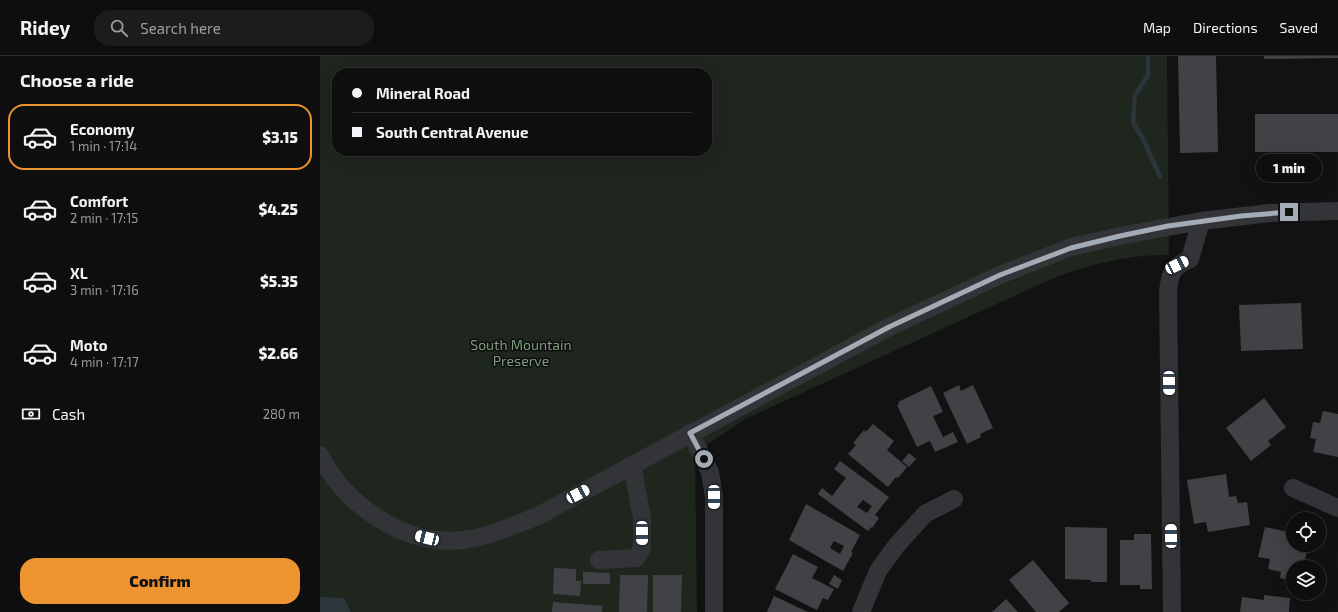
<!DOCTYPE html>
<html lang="en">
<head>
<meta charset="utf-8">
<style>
  body { margin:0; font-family:"Exo 2",sans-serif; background:#1c1c1c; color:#f1f3f6; height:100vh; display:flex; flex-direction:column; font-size:15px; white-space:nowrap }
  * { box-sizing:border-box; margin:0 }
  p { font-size:13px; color:#9b9c9e }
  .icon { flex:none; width:22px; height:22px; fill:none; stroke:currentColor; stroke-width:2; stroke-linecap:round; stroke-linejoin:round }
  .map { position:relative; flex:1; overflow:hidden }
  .sheet { display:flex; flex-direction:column; background:#0e0e0e; width:320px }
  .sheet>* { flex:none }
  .hud { position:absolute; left:12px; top:12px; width:380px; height:88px; border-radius:16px; box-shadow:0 4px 16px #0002,0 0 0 1px #2e2e2e; display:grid; align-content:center; height:88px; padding:0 20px; background:#0e0e0e }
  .fabs { position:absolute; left:966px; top:456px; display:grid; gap:8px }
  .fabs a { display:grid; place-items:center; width:40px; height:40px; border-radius:50%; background:#0e0e0e; box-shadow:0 4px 16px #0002,0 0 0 1px #2e2e2e; font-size:20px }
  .end { position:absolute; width:18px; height:18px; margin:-9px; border:5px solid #a3abb4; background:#111; box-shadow:0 0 0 2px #111 }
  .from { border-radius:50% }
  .bubble { position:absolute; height:28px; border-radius:14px; background:#0e0e0e; box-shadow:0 4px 16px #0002,0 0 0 1px #2e2e2e; font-size:13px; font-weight:800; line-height:28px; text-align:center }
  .car { position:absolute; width:12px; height:24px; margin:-12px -6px; border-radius:5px; box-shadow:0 0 3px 1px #0007; background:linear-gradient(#fff 24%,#345 0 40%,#fff 0 76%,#345 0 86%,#fff 0) }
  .hud b { display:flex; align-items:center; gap:14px; height:38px; font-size:15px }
  .hud b+b { border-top:1px solid #2e2e2e }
  .hud i { width:10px; height:10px; background:#f1f3f6 }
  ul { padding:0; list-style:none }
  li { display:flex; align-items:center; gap:12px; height:66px; margin:0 8px 6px; padding:0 12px; border:2px solid transparent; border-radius:16px }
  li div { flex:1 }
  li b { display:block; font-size:15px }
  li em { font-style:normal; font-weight:800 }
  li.current { border-color:#ed932f }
  li>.icon { width:36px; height:36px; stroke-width:1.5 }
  h2 { padding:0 20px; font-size:18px; line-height:48px }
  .pay { display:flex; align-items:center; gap:10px; height:44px; padding:0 20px; font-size:15px }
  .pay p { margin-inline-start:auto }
  .button { display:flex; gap:8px; margin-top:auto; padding:8px 20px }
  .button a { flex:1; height:46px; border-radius:16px; background:#ed932f; color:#111; font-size:16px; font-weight:800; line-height:46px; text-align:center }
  header { display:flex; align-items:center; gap:24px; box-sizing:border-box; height:56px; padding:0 20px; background:#0e0e0e; border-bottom:1px solid #2e2e2e }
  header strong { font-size:19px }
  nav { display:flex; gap:22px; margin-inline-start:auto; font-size:14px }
  .search { width:280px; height:36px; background:#1c1c1c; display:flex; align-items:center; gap:10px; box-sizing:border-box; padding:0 14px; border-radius:16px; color:#9b9c9e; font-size:15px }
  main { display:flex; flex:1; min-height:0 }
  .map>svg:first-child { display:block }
  .green { fill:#1e261e; fill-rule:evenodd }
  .water { fill:#2b363b }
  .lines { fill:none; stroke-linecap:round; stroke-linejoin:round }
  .stream { stroke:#2b363b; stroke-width:4.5 }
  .building { fill:#414246; fill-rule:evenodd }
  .minor { stroke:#333438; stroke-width:18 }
  .route { stroke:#a3abb4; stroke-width:5 }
  .labels { text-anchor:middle; stroke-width:3; stroke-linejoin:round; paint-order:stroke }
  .park-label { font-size:14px; fill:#7d9e7a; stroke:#0d0d0e }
</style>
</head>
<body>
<header>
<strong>Ridey</strong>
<div class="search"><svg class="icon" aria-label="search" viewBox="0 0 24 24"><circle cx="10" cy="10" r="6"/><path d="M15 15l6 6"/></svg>Search here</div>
<nav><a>Map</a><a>Directions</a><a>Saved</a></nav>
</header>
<main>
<section class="sheet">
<h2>Choose a ride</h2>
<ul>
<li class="current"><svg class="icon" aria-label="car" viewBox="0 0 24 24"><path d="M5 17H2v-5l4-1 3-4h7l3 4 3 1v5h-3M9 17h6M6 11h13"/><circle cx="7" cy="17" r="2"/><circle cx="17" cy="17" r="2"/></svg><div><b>Economy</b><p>1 min · 17:14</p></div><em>$3.15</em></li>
<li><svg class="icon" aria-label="car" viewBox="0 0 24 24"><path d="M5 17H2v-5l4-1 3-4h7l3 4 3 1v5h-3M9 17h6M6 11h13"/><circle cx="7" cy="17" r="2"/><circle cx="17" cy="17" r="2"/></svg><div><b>Comfort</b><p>2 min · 17:15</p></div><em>$4.25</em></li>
<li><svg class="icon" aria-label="car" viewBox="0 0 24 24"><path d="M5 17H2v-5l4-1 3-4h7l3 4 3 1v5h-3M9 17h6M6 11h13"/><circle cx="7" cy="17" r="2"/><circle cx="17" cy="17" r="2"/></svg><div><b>XL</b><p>3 min · 17:16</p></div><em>$5.35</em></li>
<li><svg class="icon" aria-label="car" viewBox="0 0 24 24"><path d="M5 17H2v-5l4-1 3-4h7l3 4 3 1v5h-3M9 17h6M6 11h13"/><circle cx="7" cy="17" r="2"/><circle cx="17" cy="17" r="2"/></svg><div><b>Moto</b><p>4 min · 17:17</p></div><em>$2.66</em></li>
</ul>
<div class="pay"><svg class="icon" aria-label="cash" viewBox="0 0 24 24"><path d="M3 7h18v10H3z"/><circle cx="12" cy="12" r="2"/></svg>Cash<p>280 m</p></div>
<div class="button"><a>Confirm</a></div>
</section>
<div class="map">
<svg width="1018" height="556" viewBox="0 0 1018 556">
  <rect width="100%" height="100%" fill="#121213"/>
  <!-- green -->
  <path class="green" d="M0,0H847L849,199C810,198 771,208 736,221L425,363L375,397L377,556H0ZM17,17H387V95H17Z"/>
  <!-- water -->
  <polygon class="water" points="0,541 24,542 31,556 0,556"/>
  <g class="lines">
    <!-- stream -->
    <polyline class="stream" points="828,0 828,19 815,39 813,66 824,85 840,120"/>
  </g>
  <!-- building -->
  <g class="building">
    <polygon points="858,0 896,0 898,96 860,97"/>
    <polygon points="944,0 1018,0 1018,2 944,3"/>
    <rect x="935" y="58" width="83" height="38"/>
    <polygon points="981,247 983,293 921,295 919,249"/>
    <polygon points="639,329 641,335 653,329 673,372 660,378 661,381 647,388 623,337"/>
    <polygon points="611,330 623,356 613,360 623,381 633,376 638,386 615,396 610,385 597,391 577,349 579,348 578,346"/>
    <polygon points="944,342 966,371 948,385 951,389 931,405 906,372"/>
    <polygon points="1003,355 1018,358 1018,401 993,396 996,383 990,382 993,366 1000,367"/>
    <polygon points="553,368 574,385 567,394 587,411 578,422 576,421 568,431 528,398 536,389 533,387 544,374 546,376"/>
    <polygon points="589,397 596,403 589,411 582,405"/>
    <path d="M520,405L569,441L555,459L559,462L552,472L551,471L548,475L498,438L502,432L512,440L526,422L514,413ZM543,444L552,450L547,457L537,451Z"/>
    <polygon points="906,418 909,441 916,440 918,447 927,446 930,469 888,476 886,466 874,468 867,424"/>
    <path d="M486,448L540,479L531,496L533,497L523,515L469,484ZM514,485L524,490L520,498L510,492Z"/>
    <polygon points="745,471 787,472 787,526 771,526 771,524 745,523"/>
    <polygon points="945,471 973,477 973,489 995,489 994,495 987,494 984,508 981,507 981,511 973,511 973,525 960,522 961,516 948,513 950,503 938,501"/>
    <polygon points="814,478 831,478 832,533 820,533 820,529 800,529 800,484 814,484"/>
    <polygon points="473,498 498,511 492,522 514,533 508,544 503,542 497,554 455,533"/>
    <polygon points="713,504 749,547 739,556 716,556 689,524"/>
    <polygon points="234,512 256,513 256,525 261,525 260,540 233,538"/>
    <polygon points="263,516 290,517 290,528 263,528"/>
    <polygon points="300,519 328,519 327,556 299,556"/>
    <polygon points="333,519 362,519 361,556 333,556"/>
    <polygon points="514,519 522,524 518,533 509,528"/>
    <polygon points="944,539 970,542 969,556 920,556 922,541 944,544"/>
    <polygon points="454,540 488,556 447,556"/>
    <polygon points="686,543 698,556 672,556"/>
    <polygon points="233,546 283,550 282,556 232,556"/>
  </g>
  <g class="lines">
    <!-- minor -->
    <g class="minor">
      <polyline points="370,377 390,416 394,441 394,556"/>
      <path d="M0,399C25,449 85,491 143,484C169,481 194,469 218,460L569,271L680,219L751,191L800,180L881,165L950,157L1018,155"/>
      <polyline points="973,432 1018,452"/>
      <polyline points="279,504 316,502 322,492 322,462 312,409"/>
      <polyline points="541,556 558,515 576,490 605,458 634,443"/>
      <path d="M852,556L848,236C850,216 852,211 870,203L881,165"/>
    </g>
  </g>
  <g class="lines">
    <!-- route -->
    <polyline class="route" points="384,403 370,377 569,271 680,219 751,192 800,180 848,170 921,160 969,156"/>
  </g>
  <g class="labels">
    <!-- park labels -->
    <g class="park-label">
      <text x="201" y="294">South Mountain<tspan x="201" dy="16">Preserve</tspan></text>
    </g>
  </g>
</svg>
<div class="fabs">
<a><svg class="icon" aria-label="locate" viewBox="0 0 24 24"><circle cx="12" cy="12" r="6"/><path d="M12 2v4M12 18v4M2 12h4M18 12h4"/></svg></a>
<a><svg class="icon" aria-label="layers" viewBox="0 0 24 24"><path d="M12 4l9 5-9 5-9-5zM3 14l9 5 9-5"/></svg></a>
</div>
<i class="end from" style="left:384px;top:403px"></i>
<i class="end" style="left:969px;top:156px"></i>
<div class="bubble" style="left:936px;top:98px;width:66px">1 min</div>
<i class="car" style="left:857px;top:209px;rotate:64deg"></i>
<i class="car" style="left:849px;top:327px;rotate:179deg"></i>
<i class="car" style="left:258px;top:438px;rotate:62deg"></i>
<i class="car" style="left:394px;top:441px;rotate:180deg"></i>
<i class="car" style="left:322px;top:477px;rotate:179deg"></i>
<i class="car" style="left:851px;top:480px;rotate:359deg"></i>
<i class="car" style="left:107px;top:482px;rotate:284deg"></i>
<div class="hud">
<b><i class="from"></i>Mineral Road</b>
<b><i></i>South Central Avenue</b>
</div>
</div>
</main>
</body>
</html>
